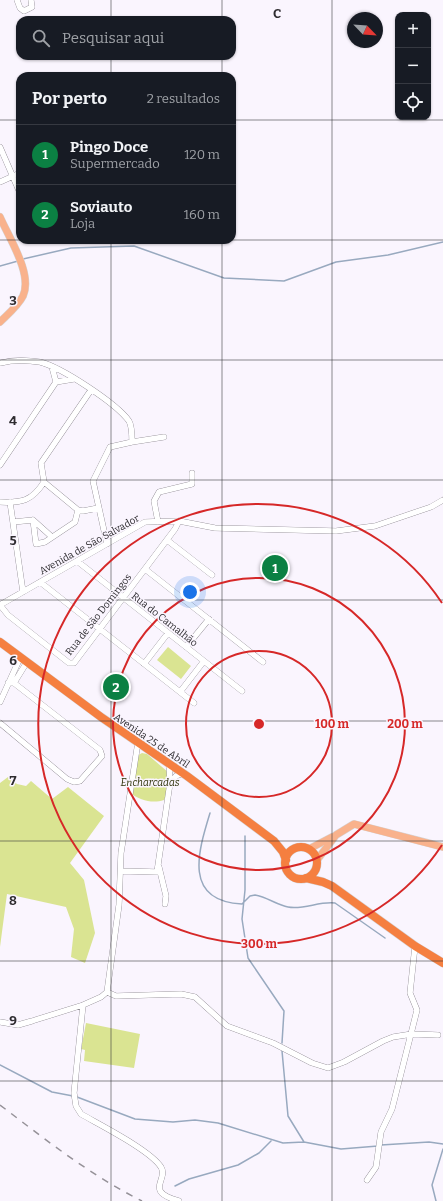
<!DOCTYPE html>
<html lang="pt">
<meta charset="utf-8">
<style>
body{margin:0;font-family:Bitter,serif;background:#20242c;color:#f1f3f6}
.controls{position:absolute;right:12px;top:12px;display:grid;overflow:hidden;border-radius:8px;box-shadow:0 1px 3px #0004}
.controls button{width:36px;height:36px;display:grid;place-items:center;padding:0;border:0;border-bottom:1px solid #363941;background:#171b24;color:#f1f3f6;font:20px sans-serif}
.compass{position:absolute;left:347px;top:12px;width:36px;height:36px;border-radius:50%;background:#171b24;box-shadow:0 1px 3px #0004;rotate:115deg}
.you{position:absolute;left:190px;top:592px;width:14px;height:14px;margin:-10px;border:3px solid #fff;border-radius:50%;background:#1a73e8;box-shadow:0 0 0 6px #1a73e833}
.badge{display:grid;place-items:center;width:26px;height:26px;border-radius:50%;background:#0b8043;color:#fff;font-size:13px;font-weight:700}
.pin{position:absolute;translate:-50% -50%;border:2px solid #fff;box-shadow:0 1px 4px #0006}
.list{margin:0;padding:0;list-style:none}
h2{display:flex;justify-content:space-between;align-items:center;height:52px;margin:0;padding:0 16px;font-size:17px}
h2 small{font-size:13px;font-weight:400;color:#9ea1a6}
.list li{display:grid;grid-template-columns:26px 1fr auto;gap:12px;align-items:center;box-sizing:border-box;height:60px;padding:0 16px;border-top:1px solid #363941}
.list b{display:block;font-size:15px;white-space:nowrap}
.list p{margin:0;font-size:13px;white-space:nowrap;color:#9ea1a6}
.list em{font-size:13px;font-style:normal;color:#9ea1a6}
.icon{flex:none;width:22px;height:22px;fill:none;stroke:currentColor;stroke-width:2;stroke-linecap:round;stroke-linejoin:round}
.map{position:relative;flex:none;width:443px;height:1201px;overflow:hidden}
.search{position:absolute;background:#171b24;box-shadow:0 1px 3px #0004;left:16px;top:16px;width:220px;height:44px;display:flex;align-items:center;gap:10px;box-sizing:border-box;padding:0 14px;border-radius:12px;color:#9ea1a6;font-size:15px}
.panel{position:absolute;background:#171b24;box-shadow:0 1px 3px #0004;left:16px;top:72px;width:220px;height:172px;border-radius:12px}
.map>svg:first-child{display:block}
.green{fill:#dae492}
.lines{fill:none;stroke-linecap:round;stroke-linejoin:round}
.stream{stroke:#98a9bf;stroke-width:1.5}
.minor-casing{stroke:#76707a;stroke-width:6}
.major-casing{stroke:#d5d5d6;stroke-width:8}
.highway-casing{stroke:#d5d5d6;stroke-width:9}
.minor{stroke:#fff;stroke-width:5.5}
.major{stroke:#f9b28c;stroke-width:7}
.highway{stroke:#f57f40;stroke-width:8}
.rail{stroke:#959198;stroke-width:1.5;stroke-dasharray:7 7;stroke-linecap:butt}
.grid{fill:none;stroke:#2e2c30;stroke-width:1;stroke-opacity:0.55}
.ring{fill:none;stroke:#d62828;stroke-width:2}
.labels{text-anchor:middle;stroke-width:3;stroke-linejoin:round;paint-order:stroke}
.street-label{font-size:10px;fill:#2e2c30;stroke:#faf5fe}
.park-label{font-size:10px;font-style:italic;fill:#2c3006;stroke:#faf5fe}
.grid-label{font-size:13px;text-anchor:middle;font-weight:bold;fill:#2e2c30;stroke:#faf5fe;stroke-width:3;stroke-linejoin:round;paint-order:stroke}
.centre{fill:#d62828;stroke:#faf5fe;stroke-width:2}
.ring-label{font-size:12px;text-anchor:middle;font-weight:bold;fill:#d62828;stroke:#faf5fe;stroke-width:3;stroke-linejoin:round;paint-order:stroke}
</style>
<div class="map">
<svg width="443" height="1201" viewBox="0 0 443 1201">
<rect width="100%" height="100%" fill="#faf5fe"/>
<path class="green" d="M168,647L191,666L181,679L157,660Z
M142,753L147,754L169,773V788L164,800C152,804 140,800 130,793L135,757Z
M8,777L17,784L26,786L31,781L52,799L68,787L104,816L70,863L84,880L95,933L85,963L71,957L74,929L66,907L7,894L0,947V783Z
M86,1023L140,1034L134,1068L84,1061L85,1050L81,1049Z"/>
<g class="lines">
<path class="stream" d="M23,259L71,248L134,246L224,278L284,281L336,262L388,255L443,242
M0,266L18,261
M210,813C198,852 183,901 242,904L250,896L255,895C267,897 277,905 288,907C304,910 319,901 335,903L385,938
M245,836V890L242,919L248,958L284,1011L282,1043
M282,1051L288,1116L304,1142L341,1149L378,1146
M0,1065L52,1092L73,1096
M77,1097L135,1119L173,1122L195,1120L218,1123L283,1143L304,1142
M381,1145L429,1142L443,1144
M175,1186L189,1179L238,1165L259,1153L271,1141
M436,1201L432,1185L443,1149"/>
<defs>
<path id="minor" d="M17,0L20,8L24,11L32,7L31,0
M0,147L20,193
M0,182L20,173
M0,363C12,360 28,360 40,362C61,367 116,403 129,421C132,426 132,436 132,442L110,447L93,481L107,544
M52,367L56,382
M56,382L74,379
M91,390L41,463L44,482L78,510L83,511L98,508
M132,442L164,437
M0,465L56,382
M0,502C22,503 32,501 44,482
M10,502L23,592
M33,520L52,537
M13,522L33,520L36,544L45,542L75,522L78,510
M158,522L154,501L159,492L192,484V473
M167,540L212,575
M77,561L242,691
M145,569L263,662
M40,582L194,703
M0,605L145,522L179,521L215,528L336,531L375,526L431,507L443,500
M0,605L8,615L69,663H74L175,529L179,521
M186,647L209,619
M144,664L168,633
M14,683L27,662
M180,692L204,661
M0,702L20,658
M0,723L67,779L74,782L80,781L102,756L100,750L14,683H8
M170,783L176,776L184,773
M159,867L166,896L165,904
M122,871L157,872L170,783L169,763
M107,992L116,996L181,994L195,997L227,1026L273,1043L312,1063L328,1068L344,1062L383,1041L393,1037L412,1034L438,1035
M107,992L119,905L121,853L138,742
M83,1005L74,1093L76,1106L81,1114C100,1125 150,1150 161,1167C169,1180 143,1191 179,1201
M0,1022L18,1025L32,1021L83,1005L101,997L107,992
M367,1180L376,1167L381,1132L392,1109L417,1010L410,993L415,946"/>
<path id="major" d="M0,217C9,238 33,274 23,296C18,306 7,315 0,322
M309,849L332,837
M317,860L336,835L354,824L443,847"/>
<path id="highway" d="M0,642L101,717L187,776L274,841L283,852L286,860
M285 863a16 16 0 1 1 32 0a16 16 0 1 1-32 0Z
M306,878L323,882L332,886L415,946L443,963"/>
</defs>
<use href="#minor" class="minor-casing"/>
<use href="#major" class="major-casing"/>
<use href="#highway" class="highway-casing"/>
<use href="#minor" class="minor"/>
<use href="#major" class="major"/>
<use href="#highway" class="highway"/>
<path class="rail" d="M0,1105C46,1140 90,1175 142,1201"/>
</g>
<path class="grid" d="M111,0V20M222,0V20M332,0V1201M111,56V76M222,56V76M0,120H20M232,120H443M0,240H443M111,240V1201M222,240V1201M0,360H443M0,480H443M0,600H443M0,721H443M0,841H443M0,961H443M0,1081H443"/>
<g class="ring">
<circle cx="259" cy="724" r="73"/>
<circle cx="259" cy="724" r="146"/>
<path d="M442 845A220 220 0 1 1 442 603"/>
</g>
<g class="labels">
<g class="street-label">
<text transform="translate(89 544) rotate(-29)" y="4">Avenida de São Salvador</text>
<text transform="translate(98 614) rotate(-52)" y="4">Rua de São Domingos</text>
<text transform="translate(165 619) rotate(38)" y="4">Rua do Camalhão</text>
<text transform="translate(152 740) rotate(34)" y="4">Avenida 25 de Abril</text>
</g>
<g class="park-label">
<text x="150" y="786">Encharcadas</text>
</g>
</g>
<g class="grid-label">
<text x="277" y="18">C</text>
<text x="13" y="305">3</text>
<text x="13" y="425">4</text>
<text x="13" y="545">5</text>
<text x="13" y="665">6</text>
<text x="13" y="785">7</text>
<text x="13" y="905">8</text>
<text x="13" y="1025">9</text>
</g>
<circle cx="259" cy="724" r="6" class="centre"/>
<g class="ring-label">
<text x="332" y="728">100 m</text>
<text x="405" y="728">200 m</text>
<text x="259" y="948">300 m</text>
</g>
</svg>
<div class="controls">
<button>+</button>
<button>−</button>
<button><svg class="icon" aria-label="locate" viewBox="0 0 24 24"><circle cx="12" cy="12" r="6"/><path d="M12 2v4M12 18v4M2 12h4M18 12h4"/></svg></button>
</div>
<svg class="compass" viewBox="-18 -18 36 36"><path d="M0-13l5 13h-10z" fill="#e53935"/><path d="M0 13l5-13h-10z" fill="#9ea1a6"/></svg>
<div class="you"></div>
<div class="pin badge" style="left:275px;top:568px">1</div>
<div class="pin badge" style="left:116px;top:687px">2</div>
<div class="search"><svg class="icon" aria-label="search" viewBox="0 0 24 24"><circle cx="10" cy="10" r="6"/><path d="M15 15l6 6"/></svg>Pesquisar aqui</div>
<section class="panel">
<h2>Por perto<small>2 resultados</small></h2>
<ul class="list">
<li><span class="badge">1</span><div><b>Pingo Doce</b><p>Supermercado</p></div><em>120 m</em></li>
<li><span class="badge">2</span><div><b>Soviauto</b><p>Loja</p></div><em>160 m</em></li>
</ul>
</section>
</div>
